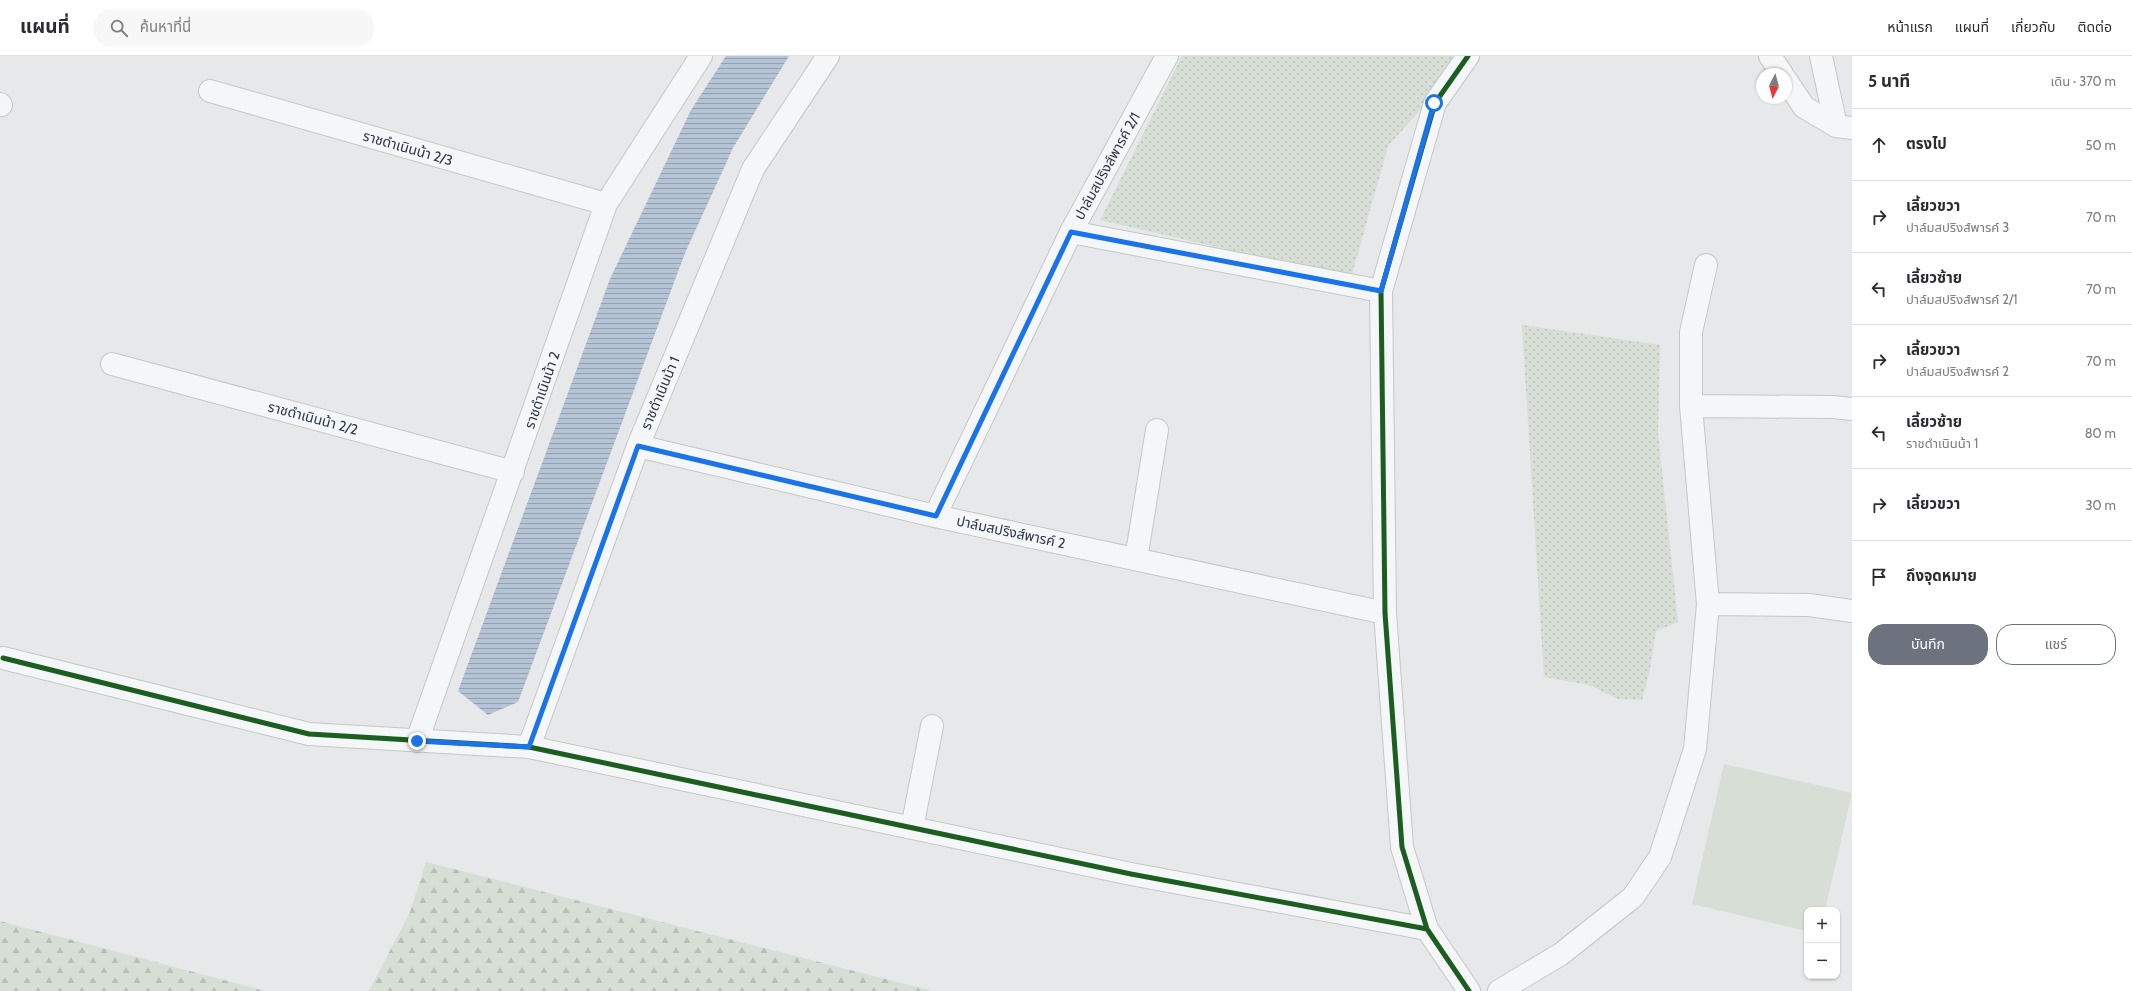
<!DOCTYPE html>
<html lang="th">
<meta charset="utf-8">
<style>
body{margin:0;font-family:Cabin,"Noto Sans Thai",sans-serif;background:#f7f7f7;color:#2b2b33}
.controls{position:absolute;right:12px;bottom:12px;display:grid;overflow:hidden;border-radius:8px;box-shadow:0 1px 3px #0004}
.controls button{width:36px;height:36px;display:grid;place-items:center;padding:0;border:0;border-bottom:1px solid #e1e1e2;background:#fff;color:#2b2b33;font:20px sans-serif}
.compass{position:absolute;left:1756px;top:12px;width:36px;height:36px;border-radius:50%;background:#fff;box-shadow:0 1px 3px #0004;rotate:186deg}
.stop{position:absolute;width:12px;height:12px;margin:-9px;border:3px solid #1a73e8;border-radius:50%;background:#fff}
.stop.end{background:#1a73e8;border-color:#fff;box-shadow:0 1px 4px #0008}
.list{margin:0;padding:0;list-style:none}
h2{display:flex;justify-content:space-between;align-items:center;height:52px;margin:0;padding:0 16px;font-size:17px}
h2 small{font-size:13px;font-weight:400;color:#7c7c81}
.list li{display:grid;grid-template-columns:26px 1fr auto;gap:12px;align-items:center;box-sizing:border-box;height:72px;padding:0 16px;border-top:1px solid #e1e1e2}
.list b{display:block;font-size:15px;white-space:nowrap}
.list p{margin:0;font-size:13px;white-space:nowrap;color:#7c7c81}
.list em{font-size:13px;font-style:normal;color:#7c7c81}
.actions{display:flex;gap:8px;padding:12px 16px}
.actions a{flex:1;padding:9px 0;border:1px solid #6c737f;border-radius:16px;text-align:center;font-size:14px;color:#6c737f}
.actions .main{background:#6c737f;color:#fff}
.icon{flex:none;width:22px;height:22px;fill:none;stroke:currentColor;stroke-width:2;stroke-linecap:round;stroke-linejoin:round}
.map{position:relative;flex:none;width:1852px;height:935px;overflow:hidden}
header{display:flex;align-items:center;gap:24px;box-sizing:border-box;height:56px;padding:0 20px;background:#fff;border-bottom:1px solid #e1e1e2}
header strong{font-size:19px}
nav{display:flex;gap:22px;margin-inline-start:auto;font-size:14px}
.search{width:280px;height:36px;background:#f7f7f7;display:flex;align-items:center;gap:10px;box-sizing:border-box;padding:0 14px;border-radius:16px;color:#7c7c81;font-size:15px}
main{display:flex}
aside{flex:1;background:#fff}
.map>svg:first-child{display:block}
.grass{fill:url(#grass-dots)}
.forest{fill:url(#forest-firs)}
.pitch{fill:#d6ded6}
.water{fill:url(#water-rules)}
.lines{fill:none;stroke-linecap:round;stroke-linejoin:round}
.minor-casing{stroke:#c4c6c8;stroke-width:24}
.minor{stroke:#f5f6f7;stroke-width:22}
.cycleway-casing{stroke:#f4f6f9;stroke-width:8}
.cycleway{stroke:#1b5e20;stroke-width:5}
.route{stroke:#1a73e8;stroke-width:5}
.labels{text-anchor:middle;stroke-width:3;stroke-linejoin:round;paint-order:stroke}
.street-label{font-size:14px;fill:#2b3445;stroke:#f4f6f9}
</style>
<header>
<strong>แผนที่</strong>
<div class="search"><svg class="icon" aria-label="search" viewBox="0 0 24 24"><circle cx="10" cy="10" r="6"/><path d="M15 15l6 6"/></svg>ค้นหาที่นี่</div>
<nav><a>หน้าแรก</a><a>แผนที่</a><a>เกี่ยวกับ</a><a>ติดต่อ</a></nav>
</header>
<main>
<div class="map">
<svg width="1852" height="935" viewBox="0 0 1852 935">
<defs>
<pattern id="grass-dots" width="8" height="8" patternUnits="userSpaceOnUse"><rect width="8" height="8" fill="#d6ded6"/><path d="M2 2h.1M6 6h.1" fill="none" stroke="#b8bfb9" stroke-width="1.8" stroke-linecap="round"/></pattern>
<pattern id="forest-firs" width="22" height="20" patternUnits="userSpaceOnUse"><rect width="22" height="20" fill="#d6ded6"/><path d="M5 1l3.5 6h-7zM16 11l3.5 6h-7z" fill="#b8bfb9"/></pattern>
<pattern id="water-rules" width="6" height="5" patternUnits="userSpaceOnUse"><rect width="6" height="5" fill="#b4c4d5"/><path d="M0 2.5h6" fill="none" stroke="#93a0af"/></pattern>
</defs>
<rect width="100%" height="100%" fill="#e6e8ea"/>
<path class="grass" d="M1182,0H1461L1445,26L1388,90L1351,222L1100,164Z
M1522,269L1660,289L1658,377L1678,566L1656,575L1650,613L1642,644L1618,643L1589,629L1544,621Z"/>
<path class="forest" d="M426,806L933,935H369L410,856Z
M0,865L265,935H0Z"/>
<path class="pitch" d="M1724,708L1852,737L1825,854H1807V875L1692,848Z"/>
<path class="water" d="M726,0H789L733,92L685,197L518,646L488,659L458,635L610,223L691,54Z"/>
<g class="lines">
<defs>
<path id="minor" d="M1468,0L1435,47L1381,235L1385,557L1402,791L1427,873L1469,935
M1770,0L1782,18
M1821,0L1836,70
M1786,24L1804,51L1836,70L1852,72
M210,35L606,148
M0,48L1,49
M1071,176L1381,235
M112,308L513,416
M1691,350L1833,351L1852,353
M638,390L935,460L1385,557
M935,460L1071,176L1167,0
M1136,503L1157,374
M1708,548L1809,549L1852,555
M3,602L309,678L529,691L1131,818L1427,873
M417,685L606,148L701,0
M529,691L638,390L753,113L828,0
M912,772L932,670
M1499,935L1561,898L1633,841L1660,801L1695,693L1708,548L1691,350V276L1706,209"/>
</defs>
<use href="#minor" class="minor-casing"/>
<use href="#minor" class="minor"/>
<defs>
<path id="cycleway" d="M1468,0L1435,47L1381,235L1385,557L1402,791L1427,873L1469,935
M3,602L309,678L529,691L1131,818L1427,873"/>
</defs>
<use href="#cycleway" class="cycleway-casing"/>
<use href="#cycleway" class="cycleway"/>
</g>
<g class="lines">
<path class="route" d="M417,685L529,691L638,390L936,460L1071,176L1381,235L1434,47"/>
</g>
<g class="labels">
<g class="street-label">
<text transform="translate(408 92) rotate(16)" y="5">ราชดำเนินน้า 2/3</text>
<text transform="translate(1107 110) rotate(-61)" y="5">ปาล์มสปริงส์พารค์ 2/1</text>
<text transform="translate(542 334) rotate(-71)" y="5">ราชดำเนินน้า 2</text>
<text transform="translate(660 337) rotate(-67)" y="5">ราชดำเนินน้า 1</text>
<text transform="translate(313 362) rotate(15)" y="5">ราชดำเนินน้า 2/2</text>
<text transform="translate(1011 476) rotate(12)" y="5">ปาล์มสปริงส์พารค์ 2</text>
</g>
</g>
</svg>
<div class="controls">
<button>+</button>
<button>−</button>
</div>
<svg class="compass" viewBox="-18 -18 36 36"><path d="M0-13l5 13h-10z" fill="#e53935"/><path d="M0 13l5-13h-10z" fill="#7c7c81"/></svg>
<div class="stop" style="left:1434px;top:47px"></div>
<div class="stop end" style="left:417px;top:685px"></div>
</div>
<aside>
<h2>5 นาที<small>เดิน · 370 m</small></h2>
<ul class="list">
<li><svg class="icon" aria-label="ahead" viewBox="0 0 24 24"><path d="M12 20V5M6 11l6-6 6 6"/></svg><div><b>ตรงไป</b></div><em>50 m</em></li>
<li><svg class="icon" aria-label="right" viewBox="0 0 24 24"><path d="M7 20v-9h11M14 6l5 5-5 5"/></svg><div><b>เลี้ยวขวา</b><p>ปาล์มสปริงส์พารค์ 3</p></div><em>70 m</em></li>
<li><svg class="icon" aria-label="left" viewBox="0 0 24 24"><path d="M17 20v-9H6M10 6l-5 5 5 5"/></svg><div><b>เลี้ยวซ้าย</b><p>ปาล์มสปริงส์พารค์ 2/1</p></div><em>70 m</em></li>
<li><svg class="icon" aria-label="right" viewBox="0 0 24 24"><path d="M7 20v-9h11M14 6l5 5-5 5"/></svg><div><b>เลี้ยวขวา</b><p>ปาล์มสปริงส์พารค์ 2</p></div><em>70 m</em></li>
<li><svg class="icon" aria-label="left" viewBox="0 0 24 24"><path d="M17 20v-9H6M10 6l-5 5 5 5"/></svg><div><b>เลี้ยวซ้าย</b><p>ราชดำเนินน้า 1</p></div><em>80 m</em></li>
<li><svg class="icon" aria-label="right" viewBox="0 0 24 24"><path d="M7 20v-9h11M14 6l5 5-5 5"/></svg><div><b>เลี้ยวขวา</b></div><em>30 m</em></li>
<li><svg class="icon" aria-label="arrive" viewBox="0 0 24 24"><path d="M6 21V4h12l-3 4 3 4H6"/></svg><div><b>ถึงจุดหมาย</b></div></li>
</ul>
<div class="actions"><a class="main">บันทึก</a><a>แชร์</a></div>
</aside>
</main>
